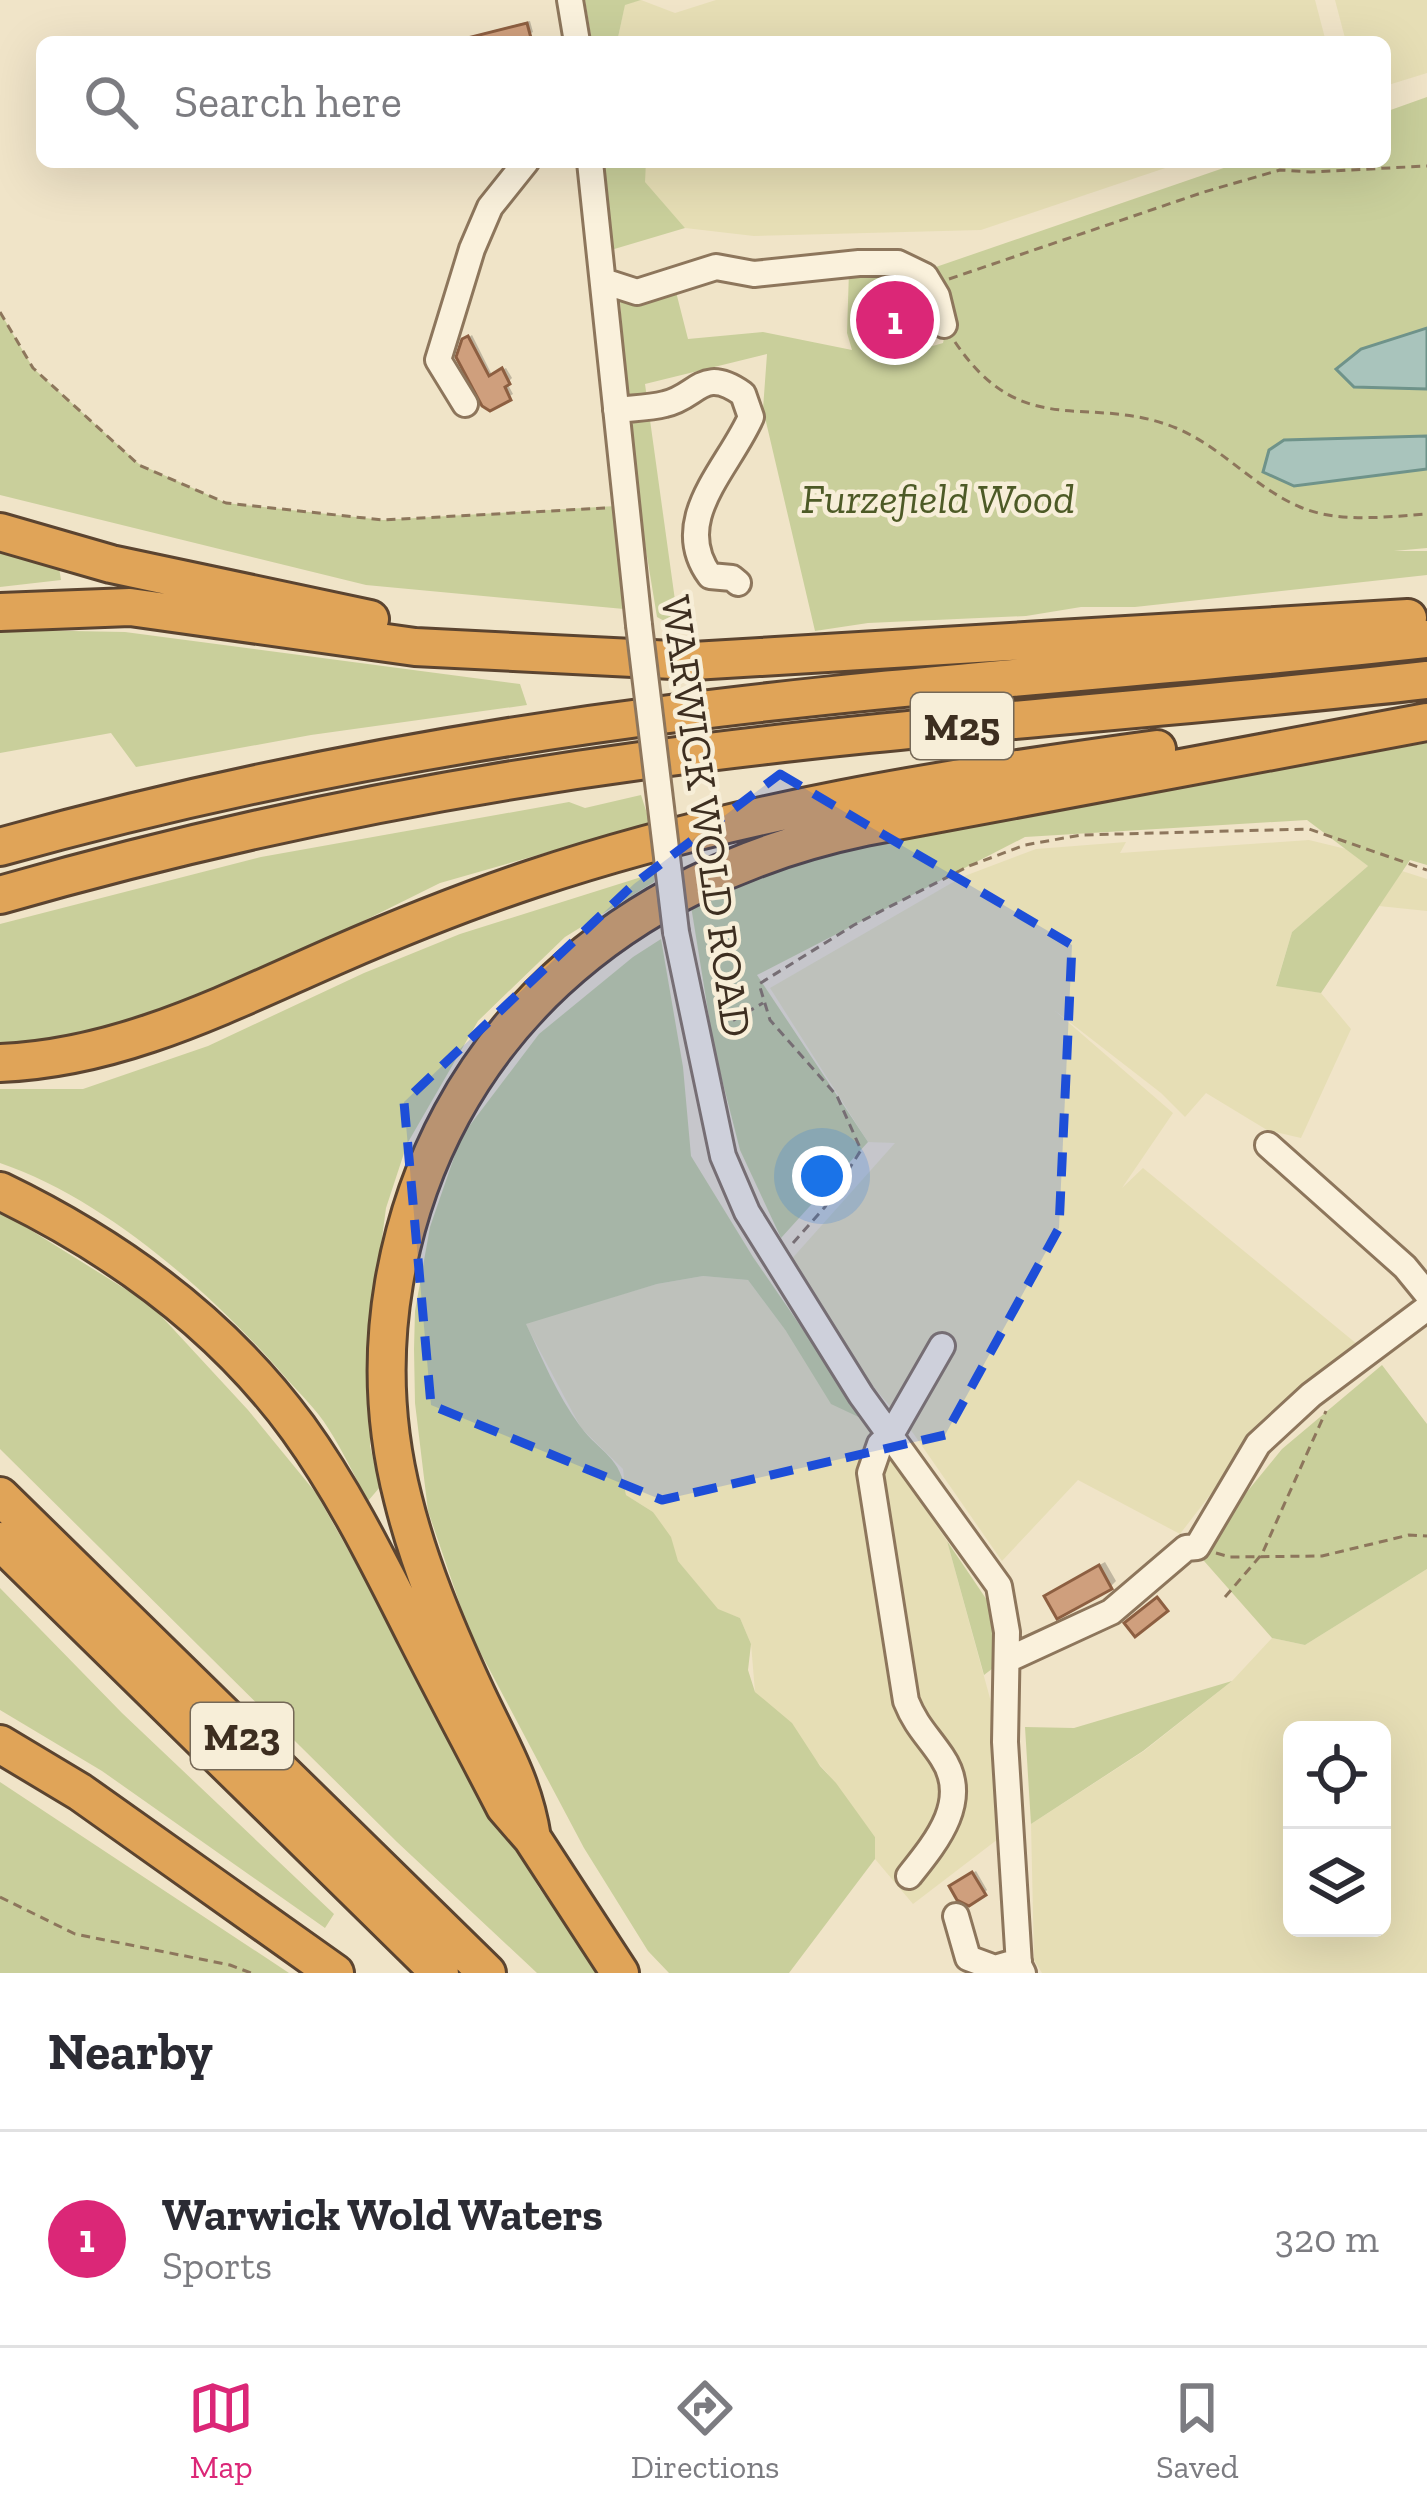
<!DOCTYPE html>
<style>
body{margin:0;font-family:"Zilla Slab",serif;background:#f7f7f7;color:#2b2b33}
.controls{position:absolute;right:36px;bottom:36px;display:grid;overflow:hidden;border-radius:18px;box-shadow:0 12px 48px #0002}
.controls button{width:108px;height:108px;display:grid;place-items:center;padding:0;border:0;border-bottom:3px solid #e1e1e2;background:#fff;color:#2b2b33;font:60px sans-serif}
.you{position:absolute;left:822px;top:1176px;width:42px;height:42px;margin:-30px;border:9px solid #fff;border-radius:50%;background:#1a73e8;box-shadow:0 0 0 18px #1a73e833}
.badge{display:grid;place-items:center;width:78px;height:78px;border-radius:50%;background:#db2777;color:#fff;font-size:39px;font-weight:700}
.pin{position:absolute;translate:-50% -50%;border:6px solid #fff;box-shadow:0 3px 12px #0006}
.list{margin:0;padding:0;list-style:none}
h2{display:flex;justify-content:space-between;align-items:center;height:156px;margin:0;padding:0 48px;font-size:51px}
h2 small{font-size:39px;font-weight:400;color:#7c7c81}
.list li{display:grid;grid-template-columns:78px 1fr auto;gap:36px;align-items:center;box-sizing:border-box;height:216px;padding:0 48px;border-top:3px solid #e1e1e2}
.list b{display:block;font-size:45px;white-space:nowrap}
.list p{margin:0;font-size:39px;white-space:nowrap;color:#7c7c81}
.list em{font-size:39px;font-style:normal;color:#7c7c81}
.icon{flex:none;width:66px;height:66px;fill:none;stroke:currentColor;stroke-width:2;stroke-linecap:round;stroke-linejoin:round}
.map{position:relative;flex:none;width:1427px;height:1973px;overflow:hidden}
.search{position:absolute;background:#fff;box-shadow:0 12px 48px #0002;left:36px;right:36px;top:36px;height:132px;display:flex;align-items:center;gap:30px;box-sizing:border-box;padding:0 42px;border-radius:18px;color:#7c7c81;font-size:45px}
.sheet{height:372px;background:#fff}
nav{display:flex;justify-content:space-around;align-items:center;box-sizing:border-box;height:168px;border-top:3px solid #e1e1e2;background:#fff;font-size:33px;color:#7c7c81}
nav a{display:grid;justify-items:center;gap:6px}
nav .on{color:#db2777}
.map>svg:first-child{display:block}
.farmland{fill:#e6deb5;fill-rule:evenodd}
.green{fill:#c9cf9b}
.water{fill:#a9c4bc;stroke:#6f938a;stroke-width:3}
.shadow{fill:#0003}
.building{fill:#cf9f7d;stroke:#8d5f41;stroke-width:3}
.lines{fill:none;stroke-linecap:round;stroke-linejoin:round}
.minor-casing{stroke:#8d765c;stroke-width:30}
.highway-casing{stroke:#5b4430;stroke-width:42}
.path{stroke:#8d765c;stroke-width:3;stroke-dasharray:9 6;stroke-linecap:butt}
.minor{stroke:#faf1dc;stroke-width:24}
.highway{stroke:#e0a458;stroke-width:36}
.minor-bridge-casing{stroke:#8d765c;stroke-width:30;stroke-linecap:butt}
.minor-bridge{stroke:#faf1dc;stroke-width:24}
.marked{fill:#1d4ed8;fill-opacity:0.2;stroke:#1d4ed8;stroke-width:9;stroke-dasharray:24 15;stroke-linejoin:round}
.labels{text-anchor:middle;stroke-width:9;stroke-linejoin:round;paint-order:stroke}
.shield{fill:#f7eed8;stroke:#756857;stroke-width:3}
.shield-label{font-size:39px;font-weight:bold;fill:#3d2e20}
.park-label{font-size:42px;font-style:italic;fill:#4d5a26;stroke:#f7eed8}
.street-label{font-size:42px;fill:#3d2e20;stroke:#f7eed8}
</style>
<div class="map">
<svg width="1427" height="1973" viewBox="0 0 1427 1973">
<rect width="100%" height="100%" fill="#f0e4c8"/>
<path class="farmland" d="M641,0L675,13L716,0H1315L1326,42H617L625,4Z
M1335,0H1427V73L1385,86V42H1346Z
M646,162H1183L981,230L754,236L685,228L644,182Z
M1309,840L1346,849L1368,866L1292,932L1276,985L1321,993L1351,1029L1301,1138L1267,1130L1206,1093L1185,1117L1161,1093L1054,1010L1173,1113L1122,1188L1143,1168L1363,1349L1253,1439L1180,1534L1078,1480L1002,1561L913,1433L847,1356L789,1262L895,1143L868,1142L770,988L962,877L1036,849L1126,842L1120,853Z
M1402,871L1427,879V911L1379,906Z
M703,1276L748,1280L786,1331L865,1420L947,1541L997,1724L998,1839L913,1904L875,1859V1837L827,1773L755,1692L751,1644L740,1618L718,1610L678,1561L653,1512L626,1495L623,1469L581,1428L525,1323L657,1284Z
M1427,1569V1973H1042L1034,1960L1031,1824L1144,1751L1232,1681L1272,1638L1305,1645ZM1292,1730H1382V1928H1292Z"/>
<path class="green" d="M585,0H641L625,5L617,42H592Z
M1427,97V548L1394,551H1427V575L1135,607H1081L1026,616L868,623L815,631L763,409L767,354L645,384L679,629L657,617L630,453L620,299L649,302L674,284L688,339L763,332L852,350L847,333L849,271L884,270L921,284L880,287L874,332C892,352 918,351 943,343L950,312L933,268L1241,162H1385V112Z
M604,162H646L645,182L685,228L611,250Z
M0,312L33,368L139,464L226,503L383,520L616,506L624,609L366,585L0,495Z
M0,551L59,567L61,580L0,587Z
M20,630L125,632L520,684L527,705L311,735L136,767L111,733L0,753V633Z
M1427,743V865L1410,860L1321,993L1276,986L1292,932L1368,866L1307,820L1025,837L757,975L868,1142L781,1238L740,1150L714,1048L691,906L786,866L894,838Z
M641,795L650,823L440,883L301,952L151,1018L96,1035L0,1052V924L261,857L569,802L585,808Z
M654,873V882L565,937L478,1021L407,1144L386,1208L372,1313L370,1446L380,1487L368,1501C355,1477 343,1451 328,1428C317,1410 300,1394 286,1378C214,1295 106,1199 0,1163V1089H83L208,1046L364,973L460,934Z
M661,939L683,1067L691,1156L753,1257L865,1420L831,1404L786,1331L748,1280L703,1276L657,1284L526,1324C542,1358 557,1395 580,1426C601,1454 621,1456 626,1495L653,1512L671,1537L678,1561L718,1609L740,1618L751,1644L748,1670L755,1692L792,1723L820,1766L836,1783L875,1837V1859L789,1973H669L648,1951L584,1848L469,1631L428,1511L415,1403L414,1349L415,1311L430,1227L461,1137L539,1034L633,957Z
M0,1211L151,1305L248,1410L316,1493L539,1888L601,1973H537L397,1842L0,1449Z
M1382,1365L1427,1424V1569L1305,1645L1272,1638L1197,1553L1282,1449Z
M947,1541L991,1606L1001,1662L984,1675Z
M0,1588L122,1713L334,1914L325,1928L102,1771L0,1710Z
M1232,1681L1143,1751L1031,1824L1025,1727L1074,1728Z
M0,1782L289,1973H0Z"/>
<path class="water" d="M1427,328V389L1354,387L1336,369L1361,349Z
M1427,436V469L1294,486L1263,472L1269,450L1284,440Z"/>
<path class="shadow" d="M530,21L533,32L526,36L527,42H469L472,36Z
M890,297L906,299L900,331L886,300Z
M472,335L492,375L506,368L512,378L507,383L513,394L490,408L464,341Z
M1105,1562L1116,1581L1110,1587L1053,1591Z
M976,1871L987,1890L984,1893L956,1884Z"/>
<path class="building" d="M527,23L531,38L472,42L471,37Z
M884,299L905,302L901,334L880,331Z
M468,336L489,376L502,368L510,384L505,387L511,400L490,411L482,406L456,357L462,339Z
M1099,1565L1112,1589L1057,1619L1044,1596Z
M1157,1597L1168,1611L1135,1637L1124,1623Z
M972,1872L986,1895L969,1906L957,1900L949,1886Z"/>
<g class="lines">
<defs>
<path id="minor" d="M570,0L577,42
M590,162L639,625
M603,281L637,292L716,267L754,274L859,263H898L925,276L937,296L944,325
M465,404L438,360L472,249L490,207L526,162
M616,410C632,408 649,408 665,404C698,397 702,365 743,394L751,417C728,469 669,520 710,576L732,578L738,583
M676,932L723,1156L747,1212L861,1395L999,1586L1007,1632L1005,1742L1019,1965L1023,1973
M1268,1145L1405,1267L1427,1294
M1007,1660L1111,1612L1186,1548L1197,1547L1258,1444L1311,1395L1427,1308
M909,1876C937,1841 971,1800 942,1757C928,1736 916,1726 906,1701L870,1473L880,1444L892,1433L942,1346
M956,1916L968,1958L995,1968L1019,1961"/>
<path id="highway" d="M0,532L111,564L370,619
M0,612L130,607L415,647L693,661L1408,618
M0,847C222,785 449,742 677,713C926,681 1177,667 1427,639
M0,895C209,835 424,790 640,761C901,725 1165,710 1427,680
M0,1063C122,1058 227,1003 337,955C401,927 466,901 532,879C736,811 944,778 1157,749
M0,1191C116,1247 221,1323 298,1428C345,1493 380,1565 416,1636C445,1693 475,1749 505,1807L532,1838L620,1973
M0,1496L487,1973
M0,1541L440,1973
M0,1744L80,1792L335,1973
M532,1838C523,1779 497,1740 473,1687C445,1626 419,1564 403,1499C385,1429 382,1354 394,1283C437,1034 625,877 865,827L1427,722"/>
</defs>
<use href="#minor" class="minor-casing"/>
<use href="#highway" class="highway-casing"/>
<path class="path" d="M949,279L1204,192L1280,170L1311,172L1427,166
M0,312L33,368L139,465L226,503L383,520L605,508
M955,342C1024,444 1088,392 1176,428C1222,447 1255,488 1300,507C1337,523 1387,517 1427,514
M720,1028L763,1003
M793,1243L825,1207L861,1150L837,1096L770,1020L759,984L854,925L969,866L1025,845L1081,835L1309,829L1427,870
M1216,1553L1230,1557L1322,1556L1409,1535L1427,1536
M1225,1597L1262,1554L1326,1411
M0,1897L75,1934L230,1965L251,1973"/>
<use href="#minor" class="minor"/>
<use href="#highway" class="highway"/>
<defs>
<path id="minor-bridge" d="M639,625L676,932"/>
</defs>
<use href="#minor-bridge" class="minor-bridge-casing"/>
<use href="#minor-bridge" class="minor-bridge"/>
</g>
<path class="marked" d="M780,774L1072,945L1059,1228L945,1435L662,1500L431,1405L404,1102L634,884Z"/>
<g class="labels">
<g class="shield">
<rect x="911" y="693" width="102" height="66" rx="9"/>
<rect x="191" y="1703" width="102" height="66" rx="9"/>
</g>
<g class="shield-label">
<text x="962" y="740">M25</text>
<text x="242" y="1750">M23</text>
</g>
<g class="park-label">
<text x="938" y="513">Furzefield Wood</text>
</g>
<g class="street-label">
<text transform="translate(707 816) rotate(82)" y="15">WARWICK WOLD ROAD</text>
</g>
</g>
</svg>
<div class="controls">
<button><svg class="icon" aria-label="locate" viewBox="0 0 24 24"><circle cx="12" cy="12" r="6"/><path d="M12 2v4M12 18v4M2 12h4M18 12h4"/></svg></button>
<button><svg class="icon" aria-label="layers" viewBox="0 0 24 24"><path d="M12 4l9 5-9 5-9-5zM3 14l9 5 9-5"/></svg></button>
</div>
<div class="you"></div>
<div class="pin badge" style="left:895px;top:320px">1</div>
<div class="search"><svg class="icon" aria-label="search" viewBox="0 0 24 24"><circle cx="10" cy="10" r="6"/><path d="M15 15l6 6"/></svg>Search here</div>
</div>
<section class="sheet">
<h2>Nearby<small></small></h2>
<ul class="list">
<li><span class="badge">1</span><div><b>Warwick Wold Waters</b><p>Sports</p></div><em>320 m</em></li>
</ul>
</section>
<nav>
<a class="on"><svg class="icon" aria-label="map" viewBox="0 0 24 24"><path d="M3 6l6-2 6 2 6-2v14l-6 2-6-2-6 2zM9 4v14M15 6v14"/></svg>Map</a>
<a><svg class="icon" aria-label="directions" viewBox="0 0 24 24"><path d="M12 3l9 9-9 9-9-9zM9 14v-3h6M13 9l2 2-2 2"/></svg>Directions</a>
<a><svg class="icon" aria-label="saved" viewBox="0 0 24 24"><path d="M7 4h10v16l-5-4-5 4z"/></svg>Saved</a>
</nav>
